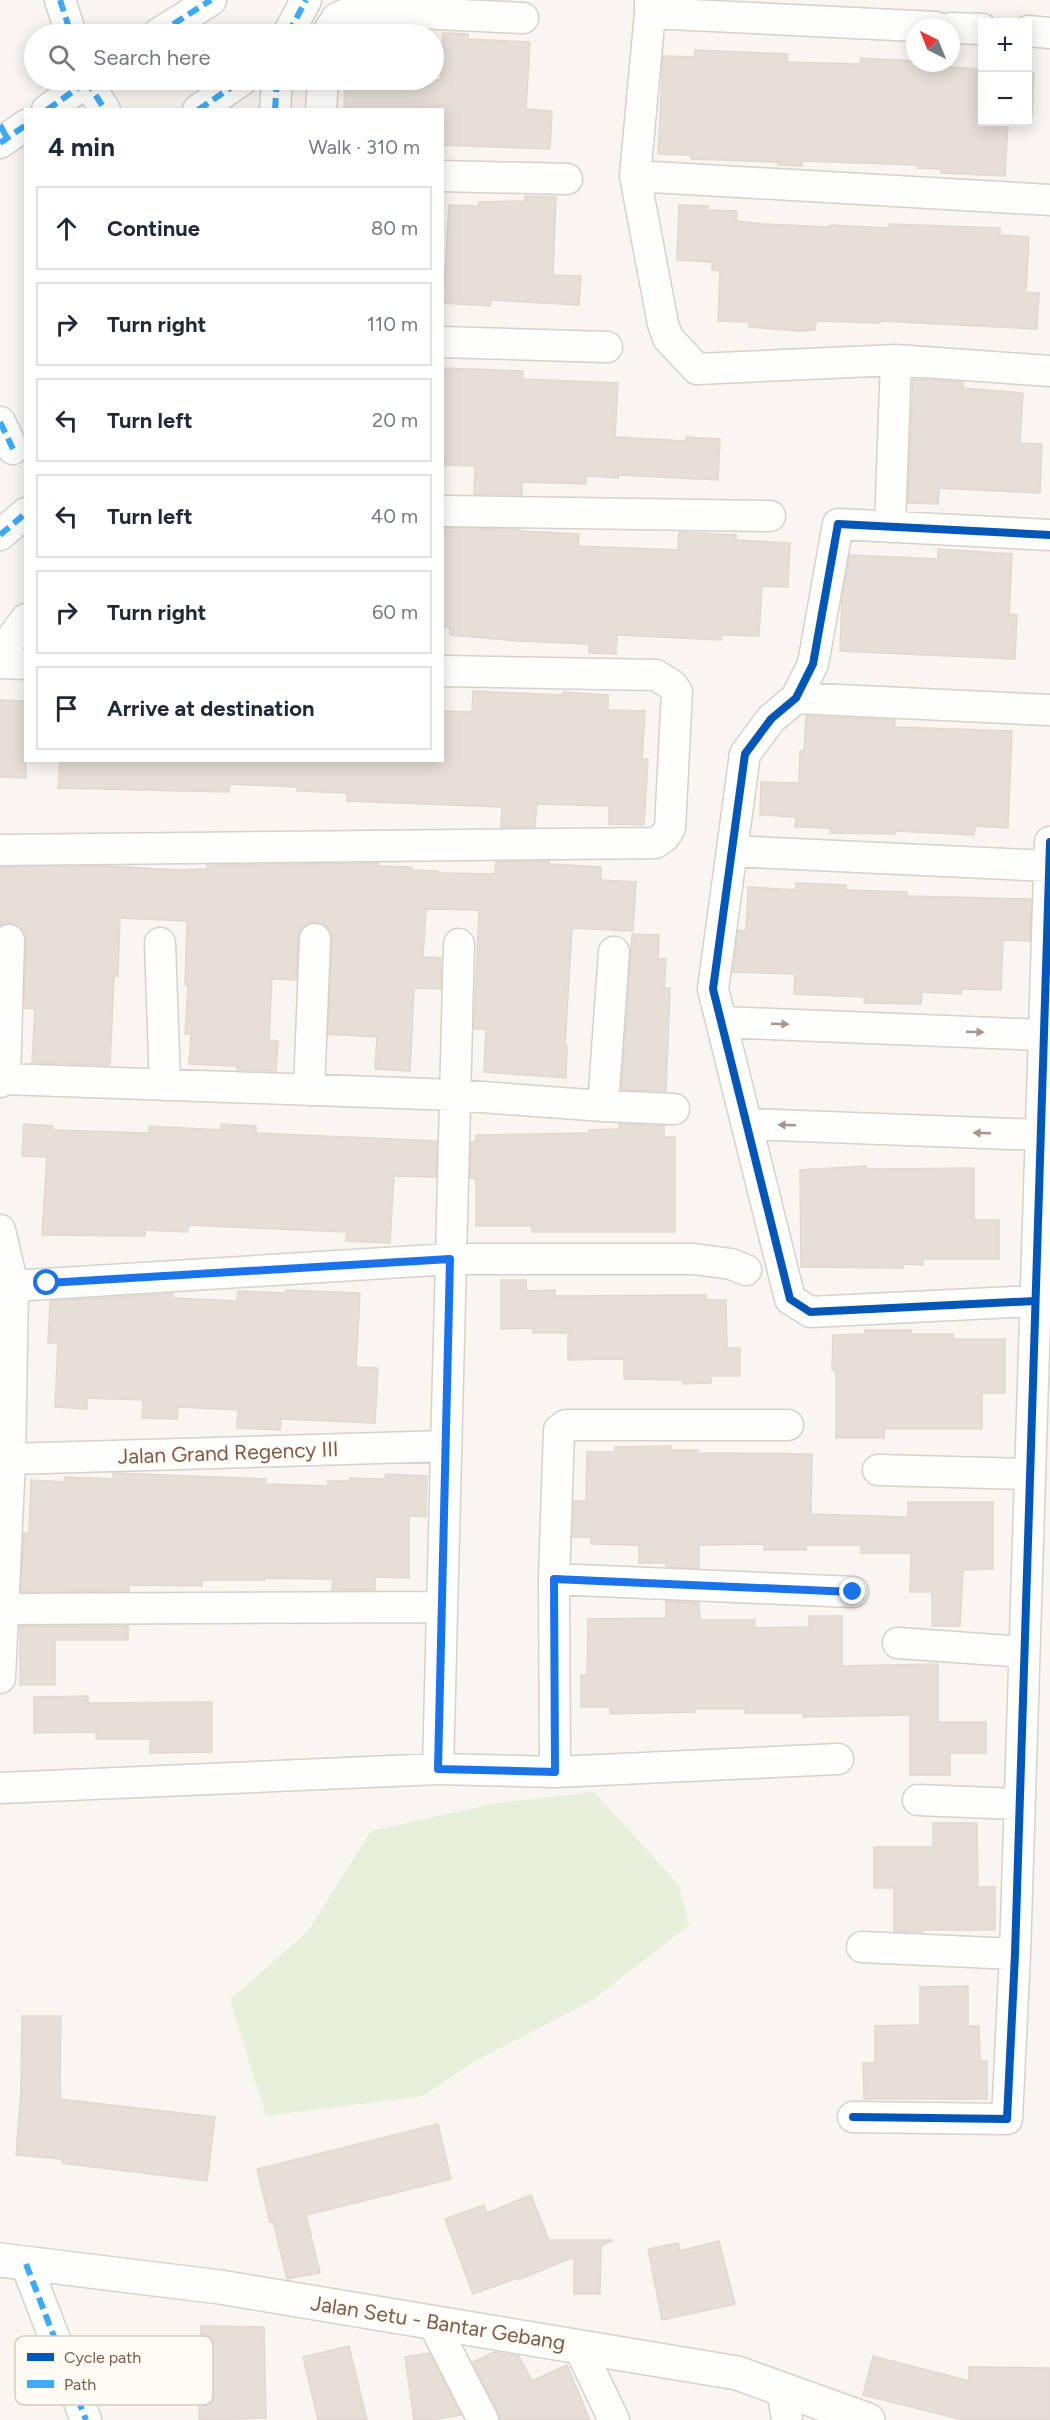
<!DOCTYPE html>
<meta charset="utf-8">
<style>
body{margin:0;font-family:Figtree,sans-serif;background:#f6f6f7;color:#1f2937}
.controls{position:absolute;right:18px;top:18px;display:grid;overflow:hidden;border-radius:0px;box-shadow:0 3px 15px #0003}
.controls button{width:54px;height:54px;display:grid;place-items:center;padding:0;border:0;border-bottom:2px solid #e0e1e3;background:#fff;color:#1f2937;font:30px sans-serif}
.compass{position:absolute;left:906px;top:18px;width:54px;height:54px;border-radius:50%;background:#fff;box-shadow:0 3px 15px #0003;rotate:317deg}
.stop{position:absolute;width:18px;height:18px;margin:-14px;border:4px solid #1a73e8;border-radius:50%;background:#fff}
.stop.end{background:#1a73e8;border-color:#fff;box-shadow:0 2px 6px #0008}
.list{margin:0;padding:0;list-style:none}
h2{display:flex;justify-content:space-between;align-items:center;height:78px;margin:0;padding:0 24px;font-size:26px}
h2 small{font-size:20px;font-weight:400;color:#747a83}
.list li{display:grid;grid-template-columns:39px 1fr auto;gap:18px;align-items:center;box-sizing:border-box;height:84px;margin:0 12px 12px;padding:0 12px;border:2px solid #e0e1e3;border-radius:0px}
.list b{display:block;font-size:22px;white-space:nowrap}
.list em{font-size:20px;font-style:normal;color:#747a83}
.icon{flex:none;width:33px;height:33px;fill:none;stroke:currentColor;stroke-width:2;stroke-linecap:round;stroke-linejoin:round}
.map{position:relative;flex:none;width:1050px;height:2420px;overflow:hidden}
.search{position:absolute;background:#fff;box-shadow:0 3px 15px #0003;left:24px;top:24px;width:420px;height:66px;display:flex;align-items:center;gap:15px;box-sizing:border-box;padding:0 21px;border-radius:33px;color:#747a83;font-size:22px}
.panel{position:absolute;background:#fff;box-shadow:0 3px 15px #0003;left:24px;top:108px;width:420px;height:654px;border-radius:0px}
.map>svg:first-child{display:block}
.green{fill:#e7f0db}
.building{fill:#e6ded7;stroke:#e2d8d2;stroke-width:1.5}
.lines{fill:none;stroke-linecap:round;stroke-linejoin:round}
.street-casing{stroke:#d7d1cb;stroke-width:33}
.secondary-casing{stroke:#d9d2cb;stroke-width:36}
.street{stroke:#fefefd;stroke-width:30}
.secondary{stroke:#fefefd;stroke-width:33}
.quiet{stroke:#3fa9f5;stroke-width:6;stroke-dasharray:12 6;stroke-linecap:butt}
.cycleway-casing{stroke:#fffaf3;stroke-width:11}
.cycleway{stroke:#0057b8;stroke-width:8}
.oneway{fill:#a8958b}
.route{stroke:#1a73e8;stroke-width:8}
.labels{text-anchor:middle;stroke-width:4.5;stroke-linejoin:round;paint-order:stroke}
.street-label{font-size:21px;fill:#7a5c4d;stroke:#fffaf3}
.key{fill:#fffaf3;stroke:#d7cbc1;stroke-width:1.5}
.key-label{font-size:16px;fill:#7a5c4d}
</style>
<div class="map">
<svg width="1050" height="2420" viewBox="0 0 1050 2420">
<rect width="100%" height="100%" fill="#f9f5f0"/>
<path class="green" d="M594,1792L679,1885L689,1925L594,1999L472,2063L423,2096L266,2116L230,2000L308,1931L371,1831L497,1803Z"/>
<path class="building" d="M443,33L468,34V39L530,42L526,109L552,111L550,149L442,145V110H344L345,80H440Z
M695,50L788,54L787,62L860,64L861,58L915,61V63H948V67L982,69V122H1008L1005,176L941,173V169L918,168V165L802,161V166L778,165V162L691,159V155L658,154L663,56L695,57Z
M1028,72L1034,73L1032,117H1028Z
M525,196L556,197L553,275L581,276L579,305L491,300L490,306L443,303L449,205L479,206V202L525,201Z
M679,205L708,206V210L737,211L736,221L763,224L830,227V225L889,228V224L1000,228V235L1029,237L1026,292L1039,293L1037,329L881,321L880,323L816,321L815,330L799,331L749,327V322L718,321L720,271L712,270V262L677,260Z
M442,368L523,371L522,379L618,383L615,437L686,441V437L720,439L718,480L618,475V478L586,476V484L522,482V495L474,494L475,466L445,465V458H442Z
M913,379L963,382V388L1023,393L1020,443L1042,444L1040,493L939,488L938,504L908,503Z
M444,528L520,529V531L579,534L578,546L678,550L679,532L736,535V540L790,543L788,587L762,586L759,636L722,635V640L617,635L616,654L589,653V644L518,641L450,635V628L442,627Z
M938,549L1012,554L1009,614L1017,615L1015,659L840,651L842,598L850,555L938,559Z
M473,691L563,695V692L608,695V710L645,711L642,759H648L644,825L609,824V806L537,804L535,827H501L502,807L347,801V793L297,791V787L230,784L229,792L58,788L60,760H442V711L472,712Z
M0,700L26,701V778L0,777Z
M806,716L895,720L894,727L1012,731L1008,828L975,826L974,835L896,831L895,834L830,833V828L795,827L796,817L760,815L761,782L799,783L800,751H804Z
M549,861V864L601,867V880L636,882L633,931L572,928L565,1046H567L566,1078L484,1072L486,1029H474L479,910L426,909L423,957L441,958V989L414,988L410,1071L375,1069L377,1037L328,1034L332,939L330,932L325,925L315,922L306,924L300,930L298,938L296,980L272,979L269,1040L278,1041L276,1071L237,1070V1066L189,1064L191,1034H185L188,985H185L187,921L120,918L118,976H114L110,1065L32,1063L35,1009L24,1008L26,940L24,931L18,925L9,923L0,925V867L107,866L179,870L207,869V865L378,863V866L412,867V870L438,871V873L495,874L496,862Z
M796,883L846,885V890L907,892V896L1031,899L1030,941L1003,940L1001,990L961,989V994L922,992L921,1004L864,1003V997L794,994L795,974L733,972L738,930L746,931L748,887L796,890Z
M632,934L659,935L658,959H666L664,988H670L666,1091L621,1090Z
M24,1124L53,1126V1130L149,1133V1126L221,1130V1124L256,1126V1133L437,1141L436,1177L394,1176L390,1243L346,1241L347,1232L188,1225V1232L145,1230V1236L42,1235L47,1157L22,1156Z
M619,1124L664,1126V1137H675V1232H532V1226H476V1179L470,1178L471,1142H476V1135L589,1133V1130L619,1129Z
M866,1166V1169L974,1168V1220H999V1259H923V1265L903,1264V1268L801,1267L800,1170Z
M501,1280H526V1291L555,1290V1296L706,1295V1300H726L727,1348H740V1376H711V1383L683,1384V1380L624,1379V1359L568,1360V1333H533V1328L501,1329Z
M286,1290L360,1293L356,1367L378,1368L375,1423L281,1419L280,1430L237,1428L238,1410L178,1407L177,1419L142,1418L143,1400L87,1398V1409L55,1407L58,1343H48L50,1301L167,1294H173V1298L237,1301L238,1291L286,1293Z
M865,1330H911V1334H953V1339H1005V1393H982V1429H884V1438H836V1370H832L833,1335L865,1334Z
M671,1446V1450H698V1453L812,1454L811,1514L908,1517V1502H993V1569L963,1570L960,1626H932V1592H910L911,1553H861V1545H806V1550H764V1544L699,1545V1568L666,1567V1563H639V1545L591,1544V1537H573L574,1501H586L587,1452H615V1447Z
M113,1473L266,1479V1484L328,1486V1481H350V1478L385,1479L386,1474L427,1476L426,1517L409,1516V1578L375,1577V1590H332L333,1579L265,1578V1580H202V1586L129,1585V1591L21,1592L24,1533H29L31,1480L64,1482L65,1477L113,1479Z
M666,1601L699,1603L700,1620H755L754,1628L809,1627V1616H842V1666L938,1664V1722H986V1753H950V1775H910V1715L803,1717V1713H745V1709H695V1712L610,1714V1707H581V1675H587L588,1619L666,1618Z
M20,1626H128V1640H55V1685H20Z
M88,1696V1703L212,1702V1752L150,1753V1739H96V1732L34,1733V1697Z
M933,1823H977L978,1887H995V1930H923V1932L894,1931V1888H874V1847H933Z
M968,1986V2026H979L980,2061H987V2099H864L863,2063H875V2026L920,2025V1987Z
M22,2016H61L60,2099L215,2117L207,2181L62,2163V2159L16,2155L21,2091Z
M438,2124L451,2179L306,2215L320,2273L287,2279L273,2221L270,2222L257,2169Z
M531,2195L549,2240H613L601,2246L600,2294H574V2257L518,2280V2278L473,2294L445,2219L484,2205L487,2213Z
M719,2241L735,2304L662,2320L648,2249L678,2243L680,2251Z
M201,2326L264,2327L266,2418L199,2420Z
M349,2346L367,2420H318L303,2357Z
M494,2352L519,2356L532,2381L567,2365L590,2420H500L498,2412L473,2362Z
M429,2353L461,2415L432,2420H414L405,2357Z
M873,2356L969,2381V2367L1050,2368V2420H963L863,2395Z"/>
<g class="lines">
<defs>
<path id="street" d="M60,0L71,34
M650,0V13L635,176L663,324L668,338L697,369L896,360L1050,371
M650,13L936,27
M951,28L982,29
M1028,31L1050,33
M158,34L211,0
M288,34L306,0
M327,34L337,18L355,10L523,18
M86,80L105,110
M47,110L89,80
M198,110L242,80
M275,110L277,80
M321,110L323,80
M0,143L26,125
M442,176L567,179
M635,176L1050,200
M442,342L607,347
M0,422L13,449
M442,511L770,516
M890,527L896,360
M0,535L26,513
M0,654L26,619
M0,663L26,664
M796,698L1050,710
M0,850L655,843L664,837L670,828L677,692L672,685L656,675L442,671
M732,851L1049,866
M160,943L165,1085
M722,1022L1044,1035
M5,1079L9,940
M0,1082L5,1079L455,1095L603,1106L674,1109
M309,1090L315,939
M603,1106L614,952
M747,1124L1041,1135
M0,1230L13,1286L10,1459L0,1678
M13,1286L450,1259H694L731,1264L746,1270
M1035,1301L810,1312L790,1299L713,989L745,754L771,719L796,698L813,664L838,524L1050,535
M10,1459L446,1446
M878,1470L1030,1474
M554,1579L853,1592
M4,1609L442,1607
M898,1643L1024,1652
M438,1769L459,944
M555,1772L838,1759
M0,1788L438,1769L555,1772L554,1579L559,1430L566,1425H788
M918,1800L1019,1804
M862,1947L1015,1954
M853,2117L1007,2119L1015,1954L1050,842
M26,2264L86,2420
M433,2323L483,2420
M579,2347L614,2420
M782,2389L787,2420"/>
<path id="secondary" d="M0,2260L220,2287L737,2373L868,2420"/>
</defs>
<use href="#street" class="street-casing"/>
<use href="#secondary" class="secondary-casing"/>
<use href="#street" class="street"/>
<use href="#secondary" class="secondary"/>
<path class="quiet" d="M60,0L71,34
M158,34L211,0
M288,34L306,0
M86,80L105,110
M47,110L89,80
M198,110L242,80
M275,110L277,80
M0,125L7,138
M0,143L26,125
M0,422L13,449
M0,535L26,513
M26,2264L86,2420"/>
<defs>
<path id="cycleway" d="M1035,1301L810,1312L790,1299L713,989L745,754L771,719L796,698L813,664L838,524L1050,535
M853,2117L1007,2119L1015,1954L1050,842"/>
</defs>
<use href="#cycleway" class="cycleway-casing"/>
<use href="#cycleway" class="cycleway"/>
</g>
<defs><path id="oneway-solid" d="M-6-.8H1V-3.2L6.5 0L1 3.2V.8H-6Z" transform="scale(1.5)"/></defs>
<g class="oneway">
<use href="#oneway-solid" transform="translate(780 1024) rotate(2)"/>
<use href="#oneway-solid" transform="translate(975 1032) rotate(2)"/>
<use href="#oneway-solid" transform="translate(787 1125) rotate(-178)"/>
<use href="#oneway-solid" transform="translate(982 1133) rotate(-178)"/>
</g>
<g class="lines">
<path class="route" d="M47,1283L450,1259L438,1769L555,1772L554,1579L853,1592"/>
</g>
<g class="labels">
<g class="street-label">
<text transform="translate(228 1453) rotate(-2)" y="7">Jalan Grand Regency III</text>
<text transform="translate(438 2323) rotate(9)" y="7">Jalan Setu - Bantar Gebang</text>
</g>
</g>
<rect x="15" y="2336" width="198" height="69" rx="9" class="key"/>
<rect x="27" y="2353" width="27" height="8" fill="#0057b8"/>
<rect x="27" y="2380" width="27" height="8" fill="#3fa9f5"/>
<g class="key-label">
<text x="64" y="2363">Cycle path</text>
<text x="64" y="2390">Path</text>
</g>
</svg>
<div class="controls">
<button>+</button>
<button>−</button>
</div>
<svg class="compass" viewBox="-18 -18 36 36"><path d="M0-13l5 13h-10z" fill="#e53935"/><path d="M0 13l5-13h-10z" fill="#747a83"/></svg>
<div class="stop" style="left:47px;top:1283px"></div>
<div class="stop end" style="left:853px;top:1592px"></div>
<div class="search"><svg class="icon" aria-label="search" viewBox="0 0 24 24"><circle cx="10" cy="10" r="6"/><path d="M15 15l6 6"/></svg>Search here</div>
<section class="panel">
<h2>4 min<small>Walk · 310 m</small></h2>
<ul class="list">
<li><svg class="icon" aria-label="ahead" viewBox="0 0 24 24"><path d="M12 20V5M6 11l6-6 6 6"/></svg><div><b>Continue</b></div><em>80 m</em></li>
<li><svg class="icon" aria-label="right" viewBox="0 0 24 24"><path d="M7 20v-9h11M14 6l5 5-5 5"/></svg><div><b>Turn right</b></div><em>110 m</em></li>
<li><svg class="icon" aria-label="left" viewBox="0 0 24 24"><path d="M17 20v-9H6M10 6l-5 5 5 5"/></svg><div><b>Turn left</b></div><em>20 m</em></li>
<li><svg class="icon" aria-label="left" viewBox="0 0 24 24"><path d="M17 20v-9H6M10 6l-5 5 5 5"/></svg><div><b>Turn left</b></div><em>40 m</em></li>
<li><svg class="icon" aria-label="right" viewBox="0 0 24 24"><path d="M7 20v-9h11M14 6l5 5-5 5"/></svg><div><b>Turn right</b></div><em>60 m</em></li>
<li><svg class="icon" aria-label="arrive" viewBox="0 0 24 24"><path d="M6 21V4h12l-3 4 3 4H6"/></svg><div><b>Arrive at destination</b></div></li>
</ul>
</section>
</div>
